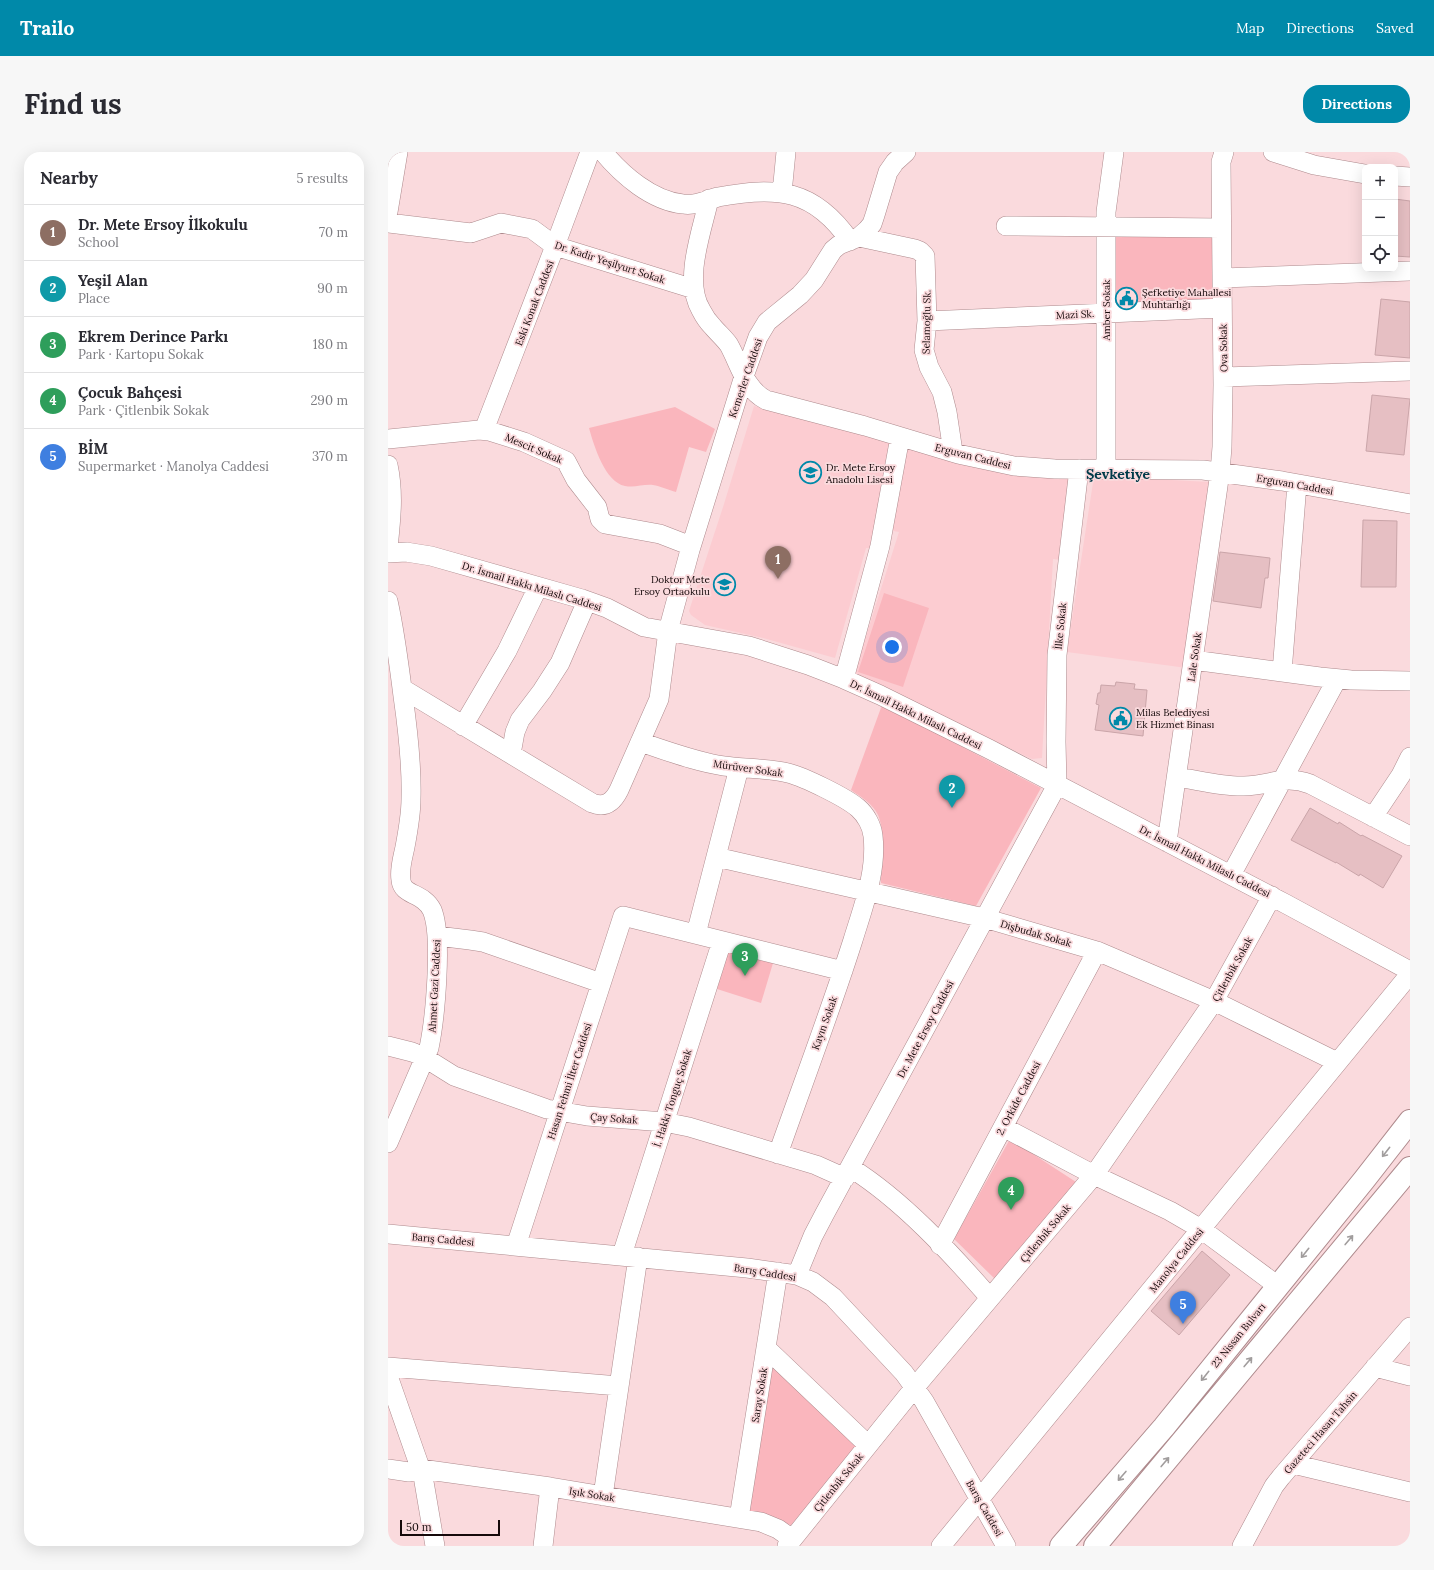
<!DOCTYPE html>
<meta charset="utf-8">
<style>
body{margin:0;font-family:Lora,serif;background:#f7f7f7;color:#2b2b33}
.controls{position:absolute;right:12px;top:12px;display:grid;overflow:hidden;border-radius:8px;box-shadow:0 4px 16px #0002}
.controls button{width:36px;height:36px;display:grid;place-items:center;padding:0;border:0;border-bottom:1px solid #e1e1e2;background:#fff;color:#2b2b33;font:20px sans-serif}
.scale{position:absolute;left:12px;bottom:10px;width:100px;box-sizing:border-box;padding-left:4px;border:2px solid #15090a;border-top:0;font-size:11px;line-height:14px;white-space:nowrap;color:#15090a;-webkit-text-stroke:3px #fadadd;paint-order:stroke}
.you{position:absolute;left:504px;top:495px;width:14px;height:14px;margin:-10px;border:3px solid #fff;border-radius:50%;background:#1a73e8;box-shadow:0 0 0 6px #1a73e833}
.badge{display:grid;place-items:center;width:26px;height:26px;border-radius:50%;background:#0089a9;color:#fff;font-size:13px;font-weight:700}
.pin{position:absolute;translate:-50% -33px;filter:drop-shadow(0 1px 2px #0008)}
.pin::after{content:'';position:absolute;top:21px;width:14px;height:12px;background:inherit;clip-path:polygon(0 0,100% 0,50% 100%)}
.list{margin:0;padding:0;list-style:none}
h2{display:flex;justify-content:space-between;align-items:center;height:52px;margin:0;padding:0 16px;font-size:17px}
h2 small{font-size:13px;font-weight:400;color:#7c7c81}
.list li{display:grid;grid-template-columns:26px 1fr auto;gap:12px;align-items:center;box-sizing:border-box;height:56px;padding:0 16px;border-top:1px solid #e1e1e2}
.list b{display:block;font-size:15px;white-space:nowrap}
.list p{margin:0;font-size:13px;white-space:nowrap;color:#7c7c81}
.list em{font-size:13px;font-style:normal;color:#7c7c81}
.icon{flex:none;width:22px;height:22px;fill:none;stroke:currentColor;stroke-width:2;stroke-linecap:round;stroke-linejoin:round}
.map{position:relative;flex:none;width:1022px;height:1394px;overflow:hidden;border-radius:16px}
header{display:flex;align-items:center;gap:24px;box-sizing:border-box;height:56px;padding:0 20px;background:#0089a9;color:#fff}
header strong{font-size:19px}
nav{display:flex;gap:22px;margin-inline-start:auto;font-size:14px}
.intro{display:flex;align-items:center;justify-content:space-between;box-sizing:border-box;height:96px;padding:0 24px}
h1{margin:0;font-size:28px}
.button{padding:10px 18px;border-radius:16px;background:#0089a9;color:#fff;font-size:14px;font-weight:700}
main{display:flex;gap:24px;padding:0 24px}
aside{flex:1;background:#fff;border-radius:16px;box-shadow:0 4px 16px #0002}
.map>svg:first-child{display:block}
.built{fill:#fcccd1}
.green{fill:#fab6bd}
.building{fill:#e6bfc3;stroke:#caa5a9}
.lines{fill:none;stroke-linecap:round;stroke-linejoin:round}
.minor-casing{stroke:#ae8a8d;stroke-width:20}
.highway-casing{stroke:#ae8a8d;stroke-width:24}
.minor{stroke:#fff;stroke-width:19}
.highway{stroke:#fff;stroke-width:22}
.oneway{stroke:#a19d9d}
.labels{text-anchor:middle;stroke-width:3.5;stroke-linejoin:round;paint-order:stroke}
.street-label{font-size:10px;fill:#15090a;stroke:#fadadd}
.poi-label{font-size:10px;fill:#15090a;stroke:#fadadd;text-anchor:start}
.district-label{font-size:14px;font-weight:bold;fill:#003a49;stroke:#fadadd}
</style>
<header>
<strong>Trailo</strong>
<nav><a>Map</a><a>Directions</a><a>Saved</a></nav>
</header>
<div class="intro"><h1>Find us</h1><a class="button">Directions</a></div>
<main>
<aside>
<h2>Nearby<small>5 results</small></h2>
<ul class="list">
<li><span class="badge" style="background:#8d6e63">1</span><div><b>Dr. Mete Ersoy İlkokulu</b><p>School</p></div><em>70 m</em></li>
<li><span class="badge" style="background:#0f9aa8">2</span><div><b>Yeşil Alan</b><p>Place</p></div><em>90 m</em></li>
<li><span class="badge" style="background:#2e9e5b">3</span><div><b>Ekrem Derince Parkı</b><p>Park · Kartopu Sokak</p></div><em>180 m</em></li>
<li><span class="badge" style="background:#2e9e5b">4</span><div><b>Çocuk Bahçesi</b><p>Park · Çitlenbik Sokak</p></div><em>290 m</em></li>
<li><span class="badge" style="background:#3f7fe0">5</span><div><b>BİM</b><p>Supermarket · Manolya Caddesi</p></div><em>370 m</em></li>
</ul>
</aside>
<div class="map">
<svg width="1022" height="1394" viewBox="0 0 1022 1394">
<rect width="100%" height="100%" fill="#fadadd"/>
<path class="built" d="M366,254L506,290L486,397L478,396L447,506L375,486L317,473L303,463L301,459L336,352Z
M515,295L682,327L673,408L665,407L654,606L644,607L466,522L511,380L500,378Z
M706,324L822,330L799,516L679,500Z"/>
<path class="green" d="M725,79L826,80L825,151L726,154Z
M287,255L327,277L318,300L301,295L288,340C281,338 272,334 265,333C255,332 247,336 237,334C217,330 206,294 201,276Z
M496,441L541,456L515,535L470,520Z
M494,553L653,636L588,754L493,731C493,711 498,682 490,663C485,652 473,645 463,638Z
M341,798L385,811L373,851L329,837Z
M622,987L688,1030L607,1127L566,1087Z
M383,1213L470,1293L403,1373L360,1362Z"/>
<path class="building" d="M1007,47L1022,49V105L1007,104Z
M993,147L1022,150V206L987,203Z
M984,243L1022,247L1016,303L978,299Z
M975,368L1009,369L1008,435H973Z
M832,400L882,406L880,426H877L873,456L825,449Z
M728,530L747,532L746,537L759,538L755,584L707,578L711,553L708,552L710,541H712L713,533L727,534Z
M922,656L950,672L951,670L973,684L974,683L1014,704L995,736L972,722L971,724L948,710V711L903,688Z
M814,1099L842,1123L791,1183L763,1159Z"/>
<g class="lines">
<defs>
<path id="minor" d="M215,0C234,23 264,49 295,52C307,54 319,48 330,45C389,34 426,37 462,89
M885,0L926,13L977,22
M1007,24L1022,25
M394,41L398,0
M321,47C314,79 295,128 313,158C316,164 320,170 325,175C330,181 337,187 341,193C352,213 357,237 378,248L477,274L570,302L626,314L667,317L815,318L894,329L1022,352
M0,60L10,0
M0,71L83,81L113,71L144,77L167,94L306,137
M618,74L833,76
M471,85L527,97L532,99L537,104L539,169L536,198L541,215L554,240L559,260L565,300
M834,126L1022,119
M539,169L834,156
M835,225L1022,219
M96,278L167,94L202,0
M0,287L91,278L101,279L136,290L178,309L188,328L209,355L212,367L217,372L272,382L303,394
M0,313C6,341 3,367 0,396
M718,317V60L726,0
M0,401L18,400L43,404L194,447L219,456L256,475L361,494L420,513L456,527L492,543L601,597L898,752L1022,819
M0,449C7,480 11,512 15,544C20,579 24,613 23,647C23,663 20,679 17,695C15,705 11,717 13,728C14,744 35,740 44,758C55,784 47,867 41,896L0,991
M805,508L932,525L963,528L1022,529
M894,520L909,332
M456,527L492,394L512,285
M15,537L204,651C217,656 225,650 231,638L271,547L280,479L302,398L356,224L370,185L379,170L412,143L426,128L445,98L451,93L471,85L479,78L484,72L487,63L500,20L507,10L518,0
M75,574L119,499L150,435
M252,590C280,599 308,610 336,614C357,617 379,616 400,621C416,625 457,645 470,656C478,663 484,674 485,684C489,720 475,755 465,788C442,860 415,931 390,1002
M123,602L127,580L132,568L154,539L172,511L199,449
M789,625C810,628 835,635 856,634C882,634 895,622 922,632L1022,684
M985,665L1013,623L1022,605
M779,690L832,320L834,295L835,233L833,10L836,0
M328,705L596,766L709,799L826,849L949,910
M843,723L949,527
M308,782L351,616
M49,784L82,788L95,790L213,831
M0,894L24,900L34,904L66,924L159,957L199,964L276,970L301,975L428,1013L457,1026
M615,975L706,1023L782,1059L813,1077L890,1134
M463,1016C514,1048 562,1100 602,1146
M0,1082L359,1116L409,1123L425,1130L445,1145L516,1221L536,1249L618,1394
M552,1093L709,799
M128,1094L235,764L455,819
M234,1103L334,789
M409,1123L425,1084L436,1063L669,633L668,590L669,503L691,317
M378,1196L480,1293
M0,1215L231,1234
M987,1215L1022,1224
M0,1224L35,1324L47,1394
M905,1312L1022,1340
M0,1317L21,1320L33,1317L162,1335L373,1370L390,1377L404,1387
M215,1344L250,1105
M351,1366L390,1120
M155,1394L162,1335
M399,1394L527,1235L706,1023L826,849L884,744
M553,1394L1022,822
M854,1394L886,1334L893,1325L1022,1175"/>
<path id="highway" d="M673,1394L776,1275L976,1028L1022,969
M707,1394L1022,1016"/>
</defs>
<use href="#minor" class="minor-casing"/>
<use href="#highway" class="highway-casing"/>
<use href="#minor" class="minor"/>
<use href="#highway" class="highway"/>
</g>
<defs><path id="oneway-shaft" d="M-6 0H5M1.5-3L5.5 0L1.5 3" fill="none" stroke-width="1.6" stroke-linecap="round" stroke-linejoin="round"/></defs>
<g class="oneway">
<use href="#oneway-shaft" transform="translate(998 1000) rotate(128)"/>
<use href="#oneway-shaft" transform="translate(961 1088) rotate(-50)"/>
<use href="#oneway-shaft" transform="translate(917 1101) rotate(129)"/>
<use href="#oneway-shaft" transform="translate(860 1210) rotate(-50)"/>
<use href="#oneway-shaft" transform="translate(817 1224) rotate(129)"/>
<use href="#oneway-shaft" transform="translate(777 1310) rotate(-50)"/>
<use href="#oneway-shaft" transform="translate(734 1324) rotate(131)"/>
</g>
<defs>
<symbol id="civic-ring" viewBox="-11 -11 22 22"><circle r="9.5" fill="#fadadd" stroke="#0089a9" stroke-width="1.5"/><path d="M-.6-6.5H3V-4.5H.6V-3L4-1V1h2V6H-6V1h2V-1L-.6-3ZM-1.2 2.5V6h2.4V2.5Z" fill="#0089a9"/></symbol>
<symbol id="school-ring" viewBox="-11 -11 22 22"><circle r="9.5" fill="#fadadd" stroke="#0089a9" stroke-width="1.5"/><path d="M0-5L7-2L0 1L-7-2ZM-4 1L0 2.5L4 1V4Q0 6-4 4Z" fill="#0089a9"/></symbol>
</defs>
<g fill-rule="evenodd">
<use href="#civic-ring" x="726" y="134" width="25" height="25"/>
<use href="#school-ring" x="410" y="308" width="25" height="25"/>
<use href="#school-ring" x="324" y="420" width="25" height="25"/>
<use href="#civic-ring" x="720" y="554" width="25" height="25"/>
</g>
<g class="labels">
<g class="street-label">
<text transform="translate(222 110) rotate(18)" y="4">Dr. Kadir Yeşilyurt Sokak</text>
<text transform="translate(146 151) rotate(-69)" y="4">Eski Konak Caddesi</text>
<text transform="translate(718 158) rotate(-90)" y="4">Amber Sokak</text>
<text transform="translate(687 162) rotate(-3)" y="4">Mazi Sk.</text>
<text transform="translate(538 170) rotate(-89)" y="4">Selamoğlu Sk.</text>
<text transform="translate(835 196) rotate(-91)" y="4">Ova Sokak</text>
<text transform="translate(357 226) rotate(-71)" y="4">Kemerler Caddesi</text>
<text transform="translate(146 296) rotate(23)" y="4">Mescit Sokak</text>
<text transform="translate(585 304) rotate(14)" y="4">Erguvan Caddesi</text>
<text transform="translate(907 332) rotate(10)" y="4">Erguvan Caddesi</text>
<text transform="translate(144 434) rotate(17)" y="4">Dr. İsmail Hakkı Milaslı Caddesi</text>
<text transform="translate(672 474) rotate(-84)" y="4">İlke Sokak</text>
<text transform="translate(806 505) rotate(-82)" y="4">Lale Sokak</text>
<text transform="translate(528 562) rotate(26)" y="4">Dr. İsmail Hakkı Milaslı Caddesi</text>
<text transform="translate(360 616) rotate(8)" y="4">Mürüver Sokak</text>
<text transform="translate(817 709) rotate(27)" y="4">Dr. İsmail Hakkı Milaslı Caddesi</text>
<text transform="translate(648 781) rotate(16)" y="4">Dişbudak Sokak</text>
<text transform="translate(844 817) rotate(-61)" y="4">Çitlenbik Sokak</text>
<text transform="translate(46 834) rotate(-87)" y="4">Ahmet Gazi Caddesi</text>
<text transform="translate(436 871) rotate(-70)" y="4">Kayın Sokak</text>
<text transform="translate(537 877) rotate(-62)" y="4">Dr. Mete Ersoy Caddesi</text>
<text transform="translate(181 929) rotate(-72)" y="4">Hasan Fehmi İlter Caddesi</text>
<text transform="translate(284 946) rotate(-72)" y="4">İ. Hakkı Tonguç Sokak</text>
<text transform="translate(630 946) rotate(-62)" y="4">2. Orkide Caddesi</text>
<text transform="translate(226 966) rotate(4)" y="4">Çay Sokak</text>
<text transform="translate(657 1081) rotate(-50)" y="4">Çitlenbik Sokak</text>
<text transform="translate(55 1087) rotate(5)" y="4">Barış Caddesi</text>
<text transform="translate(788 1108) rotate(-51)" y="4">Manolya Caddesi</text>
<text transform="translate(377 1120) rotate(9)" y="4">Barış Caddesi</text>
<text transform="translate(850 1183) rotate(-51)" y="4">23 Nissan Bulvarı</text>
<text transform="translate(371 1243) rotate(-81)" y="4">Saray Sokak</text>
<text transform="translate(932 1280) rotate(-49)" y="4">Gazeteci Hasan Tahsin</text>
<text transform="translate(450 1330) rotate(-51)" y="4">Çitlenbik Sokak</text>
<text transform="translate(204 1342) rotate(9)" y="4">Işık Sokak</text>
<text transform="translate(597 1356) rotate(60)" y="4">Barış Caddesi</text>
</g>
<g class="poi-label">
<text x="754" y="144">Şefketiye Mahallesi<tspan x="754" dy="12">Muhtarlığı</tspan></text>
<text x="438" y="319">Dr. Mete Ersoy<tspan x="438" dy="12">Anadolu Lisesi</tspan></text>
<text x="322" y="431" text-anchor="end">Doktor Mete<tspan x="322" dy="12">Ersoy Ortaokulu</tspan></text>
<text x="748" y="564">Milas Belediyesi<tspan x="748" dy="12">Ek Hizmet Binası</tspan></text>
</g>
<g class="district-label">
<text x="730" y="327">Şevketiye</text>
</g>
</g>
</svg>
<div class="controls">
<button>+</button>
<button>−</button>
<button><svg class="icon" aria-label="locate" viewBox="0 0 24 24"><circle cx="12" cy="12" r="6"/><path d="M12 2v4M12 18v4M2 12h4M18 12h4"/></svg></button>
</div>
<div class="scale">50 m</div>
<div class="you"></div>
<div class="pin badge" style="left:390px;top:427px;background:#8d6e63">1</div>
<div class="pin badge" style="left:564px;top:656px;background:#0f9aa8">2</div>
<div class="pin badge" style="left:357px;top:824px;background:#2e9e5b">3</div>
<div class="pin badge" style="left:623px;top:1058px;background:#2e9e5b">4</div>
<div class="pin badge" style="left:795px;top:1172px;background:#3f7fe0">5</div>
</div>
</main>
